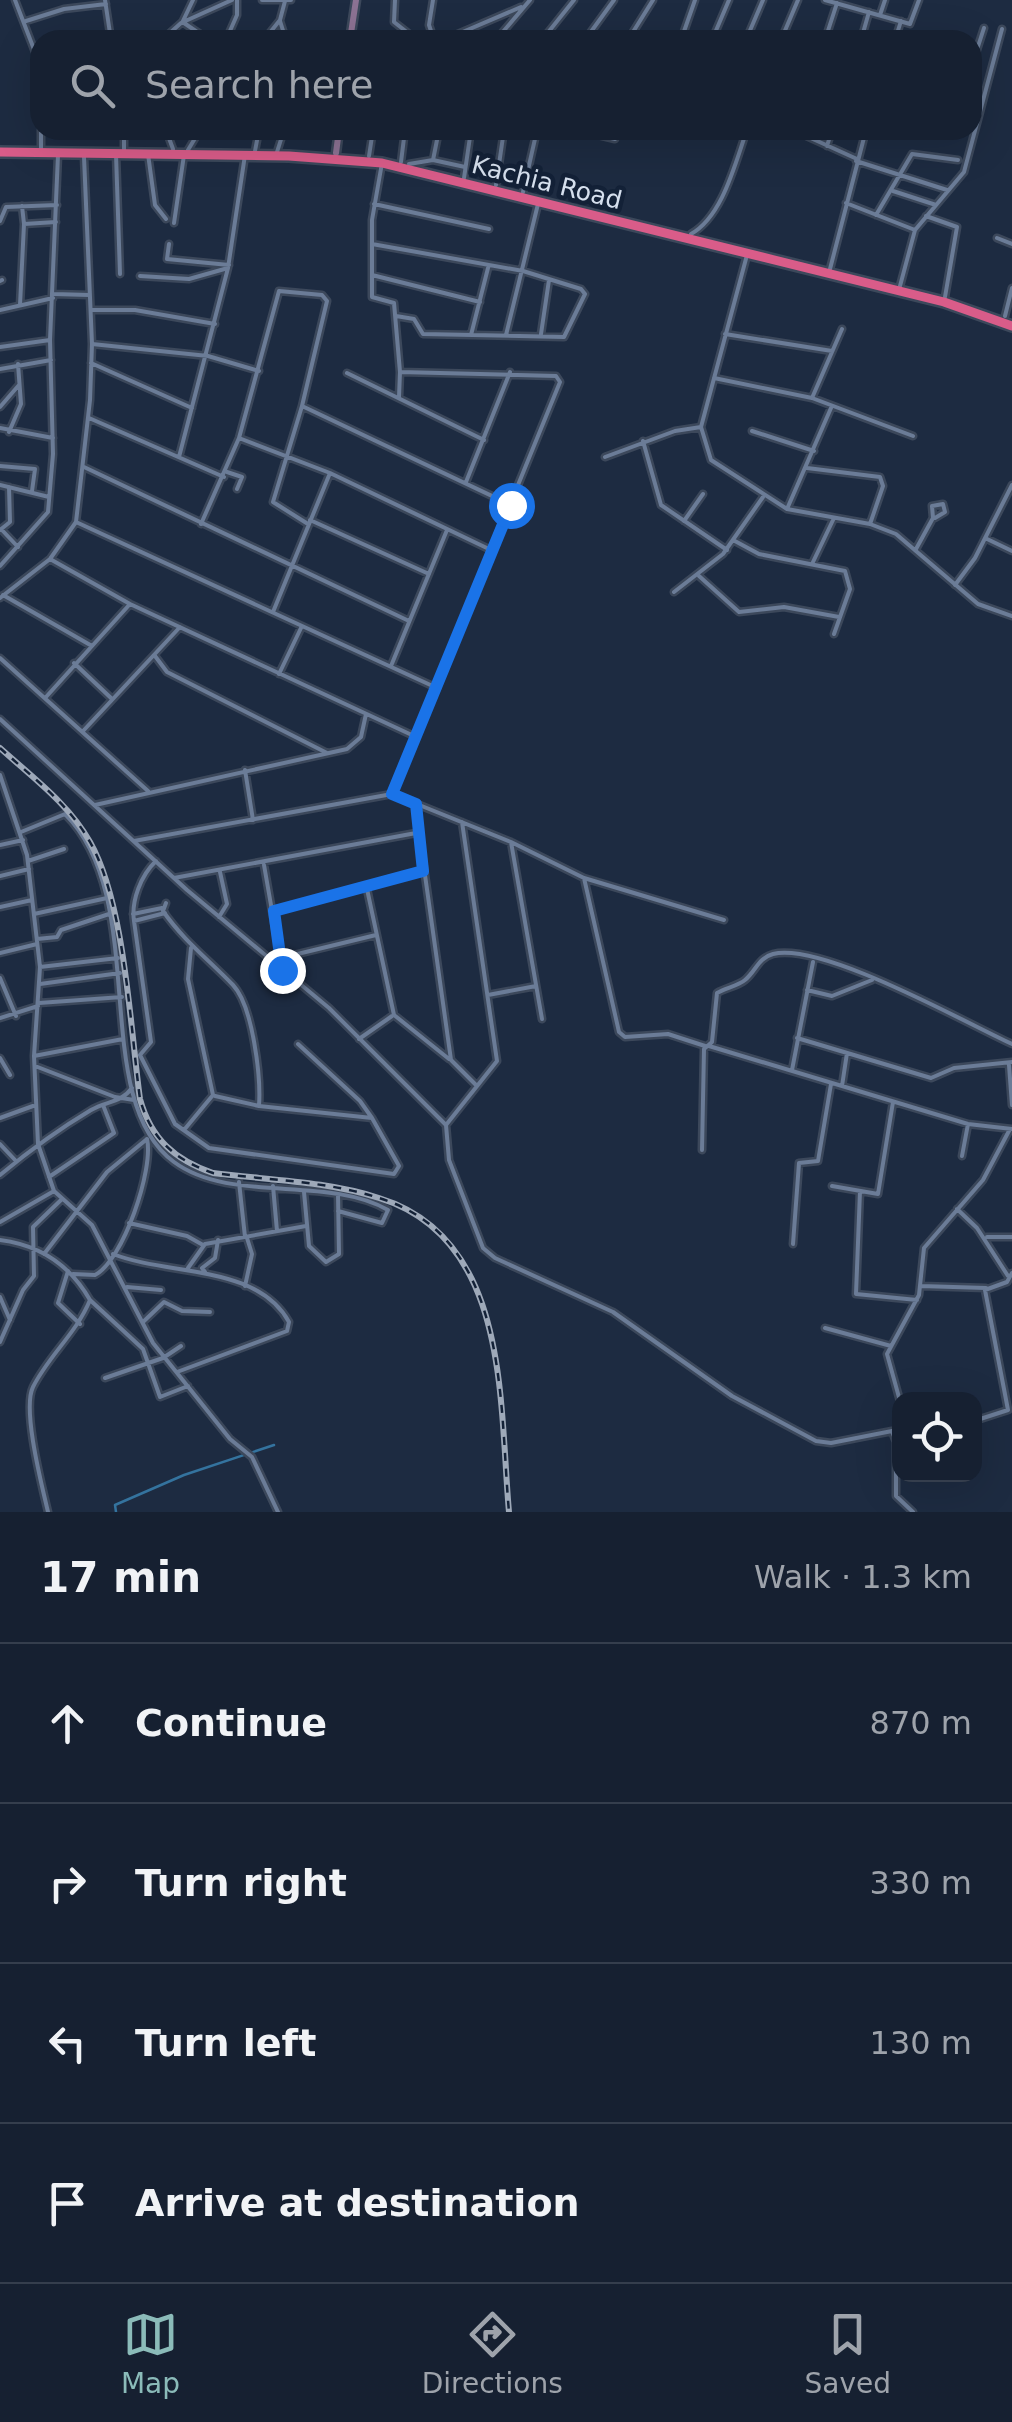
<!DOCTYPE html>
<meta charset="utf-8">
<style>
body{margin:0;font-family:"DejaVu Sans",sans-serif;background:#1f2839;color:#f1f3f6}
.controls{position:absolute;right:30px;bottom:30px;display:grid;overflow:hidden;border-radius:20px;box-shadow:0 10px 40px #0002}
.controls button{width:90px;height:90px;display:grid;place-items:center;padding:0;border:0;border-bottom:2px solid #353e4d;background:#162031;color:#f1f3f6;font:50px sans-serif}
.stop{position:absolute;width:30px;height:30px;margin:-22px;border:8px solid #1a73e8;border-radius:50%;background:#fff}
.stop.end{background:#1a73e8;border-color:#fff;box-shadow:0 2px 10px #0008}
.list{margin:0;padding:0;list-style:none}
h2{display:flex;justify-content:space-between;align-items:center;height:130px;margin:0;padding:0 40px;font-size:42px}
h2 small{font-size:32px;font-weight:400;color:#9ea3ab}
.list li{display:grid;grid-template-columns:65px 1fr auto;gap:30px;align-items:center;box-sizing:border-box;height:160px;padding:0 40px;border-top:2px solid #353e4d}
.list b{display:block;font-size:38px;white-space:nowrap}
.list em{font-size:32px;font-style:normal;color:#9ea3ab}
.icon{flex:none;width:55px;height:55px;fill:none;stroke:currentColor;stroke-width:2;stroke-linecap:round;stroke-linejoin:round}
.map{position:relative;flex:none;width:1012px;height:1512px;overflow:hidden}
.search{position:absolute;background:#162031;box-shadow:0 10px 40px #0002;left:30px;right:30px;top:30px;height:110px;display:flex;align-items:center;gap:25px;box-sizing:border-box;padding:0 35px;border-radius:30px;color:#9ea3ab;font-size:38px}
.sheet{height:770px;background:#162031}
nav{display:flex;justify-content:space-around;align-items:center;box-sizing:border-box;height:140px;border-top:2px solid #353e4d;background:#162031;font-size:28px;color:#9ea3ab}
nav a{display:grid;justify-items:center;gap:5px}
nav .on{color:#8bbbb9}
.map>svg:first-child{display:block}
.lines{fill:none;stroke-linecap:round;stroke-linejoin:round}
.stream{stroke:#34739e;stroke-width:2.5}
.street-casing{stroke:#3c485b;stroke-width:9}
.secondary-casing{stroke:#3c485b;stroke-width:11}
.highway-casing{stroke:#3c485b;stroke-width:14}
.street{stroke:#6b7c97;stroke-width:4}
.secondary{stroke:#8c7293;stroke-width:6}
.highway{stroke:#d95c89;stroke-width:9}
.rail-casing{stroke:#9ea9b9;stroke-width:6}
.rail{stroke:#132137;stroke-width:2.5;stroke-dasharray:8;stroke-linecap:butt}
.route{stroke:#1a73e8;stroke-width:12}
.labels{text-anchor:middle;stroke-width:9;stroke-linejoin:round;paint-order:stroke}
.street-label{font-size:25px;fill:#d6e0ee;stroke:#132137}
</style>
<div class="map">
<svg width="1012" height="1512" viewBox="0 0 1012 1512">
<rect width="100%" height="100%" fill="#1d2b41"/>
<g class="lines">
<path class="stream" d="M116,1512L115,1505L184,1475L274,1445"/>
<defs>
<path id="street" d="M15,0L40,65
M105,0L111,40
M262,0H291
M395,0L394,22L417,40
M433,0L429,25L434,40
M825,0L910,24L919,0
M880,15L885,0
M26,21L64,9L106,4
M280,21L286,40
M182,23L193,0
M184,23L209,40
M162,40L181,23L232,0
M226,40L237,15V0
M264,40L280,20L285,1
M444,40L521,7
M496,40L530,0
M542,40L574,0
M585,40L614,0
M628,40L653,0
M681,40L695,0
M712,40L729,0
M746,40L763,0
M781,40L798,0
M825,40L837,3
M861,40L869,12
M895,40L901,21
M972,65L984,28
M166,130L173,149
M577,130L615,139
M793,130L857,159
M827,146L832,130
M41,149V130
M124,150V130
M188,150L200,130
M255,151L259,130
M277,152L284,130
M116,154L120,274
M148,154L155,205L166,219
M369,156L373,130
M433,160L439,130
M856,161L947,190
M401,162L405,130
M409,164L433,160L465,167
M464,178L471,130
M496,185L504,130
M893,191L936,205
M523,192L537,130
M846,203L915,230
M374,204L489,229
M22,206L24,224
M876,215L912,154L958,160
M926,216L957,227L945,297
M0,221L6,207L57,205
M174,223L184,155
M691,234C723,216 735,163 747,130
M997,238L1012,244
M169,244L167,259L229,265
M372,244L523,271L581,289L585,294L564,337L423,334L414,319L396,316
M747,255L701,427L711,460L787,509L870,524L896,534L978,604L1012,616
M830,269L866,130
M372,275L480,302
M140,276L189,279L228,268
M0,281L2,280
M900,286L915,230L964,172L1002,29
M54,294L89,295
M20,305L24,224L56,222
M0,310L53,298
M91,310H135L215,324
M1005,316L1012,288
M541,334L549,280
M725,334L832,351
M471,335L488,268
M506,335L538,204
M92,344L208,356L259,371
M0,347L50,340
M91,363L192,408
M0,369L51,360
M347,373L484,440
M714,378L812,398L913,436
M399,397L400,372
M812,398L842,329
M0,407L19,385
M89,418L224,477
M0,428L53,438
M752,431L814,451
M9,432L21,404L18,364
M239,438L330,473L491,550
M643,441L661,505L727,550
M179,457L228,268L245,155
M605,457L675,431L701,427
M0,466L35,469L32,491
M84,467L409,621
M807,468L880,477L883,486L870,524
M227,472L242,477L237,489
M466,482L510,372
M0,485L49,497
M787,509L831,408
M935,518L945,512L943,504
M310,520L429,574
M684,521L703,494
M76,522L437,688
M201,524L239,438L279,291L322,295L327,301L302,406
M308,524L273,502L302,406L511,505
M1,529L18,547
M0,530L10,522L9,487
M985,538L1012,551
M733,540L759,554L845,571L850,589L834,634
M916,549L933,518L932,506L943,504
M50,559L130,604L414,736
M813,562L834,518
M0,566L48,512L53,454L50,340L58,155
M699,576L739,612L784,607L839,617
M955,585L975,558L1012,485
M674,592L723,554L763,497
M3,595L92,646
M0,598L50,559L76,522L90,400L92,344L84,157
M273,612L330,473
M155,656L167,672L327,753
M0,658L148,791
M74,663L111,698
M391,666L447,530
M279,674L301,628
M46,697L130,604
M0,719L187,890L329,1008L446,1125
M84,730L180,627
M245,770L253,820
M0,775L27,855L40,967L34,1056L38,1144L54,1191L92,1225L153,1343L230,1439L252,1457L278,1512
M392,794L511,842L584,878L619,1032L625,1037L668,1034L705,1046
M415,804L451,1060L476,1085
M95,805L347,749L361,737L366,714
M462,822L497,1061L446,1125L449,1160L483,1248L495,1258L613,1312L732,1396L816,1441L831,1443L892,1431L896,1442V1496L913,1512
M21,832L65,814C152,900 87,1098 174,1162C231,1204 327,1175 388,1210L382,1223L338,1211
M134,841L392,794L560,382L556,376L400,372L394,303L372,297V220L382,163
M511,842L542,1019
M0,845L23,840
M28,861L64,849
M264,865L282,968
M0,876L29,869
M174,878L416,833
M584,878L724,920
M367,889L394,1015L449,1059
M0,907L32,900
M274,911L423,871
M165,913L134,921L151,1042L140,1055L175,1124L209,1148L394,1174L399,1166L372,1118L259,1106C261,1078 253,1006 233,985C209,960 183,940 163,911L166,903
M34,914L107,898
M133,914L162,908
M219,917L227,904L220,872
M134,921C131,901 141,875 156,861
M37,939L57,937L61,930L109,914
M191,948L188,979L213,1095
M0,953L37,944
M281,958L376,935
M40,967L118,958
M0,978L16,1016
M40,984L120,973
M807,990L832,996L872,980
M488,995L536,986
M39,1003L122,997
M0,1018L38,1006
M797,1038L931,1078L954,1068L1012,1062
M359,1039L392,1016
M298,1044L360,1101L372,1118
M709,1046L968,1124L1012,1129
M34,1056L123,1039
M0,1058L10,1075
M1009,1065L1012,1105
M35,1066L115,1097L134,1100
M792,1070L813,962
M842,1086L847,1053
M215,1096L259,1106
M0,1118L33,1106
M184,1130L213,1095
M0,1144L16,1161
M702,1150L704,1049L712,1042L717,993C725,988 738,986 745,980C756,971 758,958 773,954C822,942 962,1021 1012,1044
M962,1156L968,1124
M0,1175C29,1151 59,1129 91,1110C106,1101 121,1103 132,1088
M49,1177L114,1133L103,1105
M239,1182L245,1237
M273,1186L277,1231
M832,1186L878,1194L893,1102
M860,1191L856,1294L917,1300
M304,1192L309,1246L326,1262L339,1254L338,1194
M957,1209L977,1228L1008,1276
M0,1222L54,1191
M129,1223L187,1236L203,1245
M987,1237H1012
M0,1240C39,1245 70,1265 90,1300C76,1334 49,1355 33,1387C22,1409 42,1486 48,1512
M793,1244L799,1163L818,1161L831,1084
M44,1254L107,1172L147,1139
M113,1254C169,1276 257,1264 289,1322L287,1331L177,1372
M188,1268L205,1244L306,1226
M68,1271L58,1303L80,1324
M205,1272L202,1268L215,1258L218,1240
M73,1274L95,1275C123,1261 154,1169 147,1139
M245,1286L252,1254L247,1238
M921,1286L986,1288
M127,1287L161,1290
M0,1297L10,1320
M90,1300L143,1349L160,1397L188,1386
M143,1322L164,1302L182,1311L210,1312
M825,1328L891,1346
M0,1342L23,1290L34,1276L33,1227L61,1200
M105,1378L163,1358L181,1346
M900,1401L887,1354L919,1295L924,1248L983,1180L1010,1129
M974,1421L1008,1410L985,1290L1007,1282L1012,1273
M894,1433L900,1421"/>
<path id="secondary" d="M350,40L356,0
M336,153L339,130"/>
<path id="highway" d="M0,152L289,156L382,163L944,302L1012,326"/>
</defs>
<use href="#street" class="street-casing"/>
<use href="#secondary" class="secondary-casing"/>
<use href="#highway" class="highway-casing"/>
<use href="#street" class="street"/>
<use href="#secondary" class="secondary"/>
<use href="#highway" class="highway"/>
<defs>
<path id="rail" d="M0,748C32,777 69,804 90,842C125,904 130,1026 140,1099C151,1139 175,1160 213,1173C268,1180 327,1181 379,1198C510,1238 499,1402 509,1512"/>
</defs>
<use href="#rail" class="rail-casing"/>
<use href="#rail" class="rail"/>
</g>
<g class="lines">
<path class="route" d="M282,970L274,911L423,871L416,804L392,794L511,505"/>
</g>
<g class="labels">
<g class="street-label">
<text transform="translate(547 182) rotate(14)" y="9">Kachia Road</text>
</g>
</g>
</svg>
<div class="controls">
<button><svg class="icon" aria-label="locate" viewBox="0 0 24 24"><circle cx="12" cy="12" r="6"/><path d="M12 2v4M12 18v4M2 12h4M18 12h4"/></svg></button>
</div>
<div class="stop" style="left:511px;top:505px"></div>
<div class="stop end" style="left:282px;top:970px"></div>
<div class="search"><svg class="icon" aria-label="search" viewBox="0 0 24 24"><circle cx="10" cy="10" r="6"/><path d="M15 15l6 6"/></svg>Search here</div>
</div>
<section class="sheet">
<h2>17 min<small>Walk · 1.3 km</small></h2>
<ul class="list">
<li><svg class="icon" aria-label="ahead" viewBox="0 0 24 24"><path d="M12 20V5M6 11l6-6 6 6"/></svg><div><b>Continue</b></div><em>870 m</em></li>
<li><svg class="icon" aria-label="right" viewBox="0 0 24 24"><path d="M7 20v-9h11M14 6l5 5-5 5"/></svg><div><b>Turn right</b></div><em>330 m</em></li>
<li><svg class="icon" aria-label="left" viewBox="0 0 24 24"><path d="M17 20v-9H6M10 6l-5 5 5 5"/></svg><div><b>Turn left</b></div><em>130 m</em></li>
<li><svg class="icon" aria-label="arrive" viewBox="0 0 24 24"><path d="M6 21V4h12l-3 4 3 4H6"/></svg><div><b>Arrive at destination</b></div></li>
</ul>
</section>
<nav>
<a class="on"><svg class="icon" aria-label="map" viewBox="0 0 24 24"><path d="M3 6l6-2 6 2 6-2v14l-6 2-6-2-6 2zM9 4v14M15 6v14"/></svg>Map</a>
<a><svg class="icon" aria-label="directions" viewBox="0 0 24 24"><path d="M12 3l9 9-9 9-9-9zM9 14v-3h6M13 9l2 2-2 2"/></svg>Directions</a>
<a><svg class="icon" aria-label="saved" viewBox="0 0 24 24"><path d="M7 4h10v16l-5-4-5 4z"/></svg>Saved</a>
</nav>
